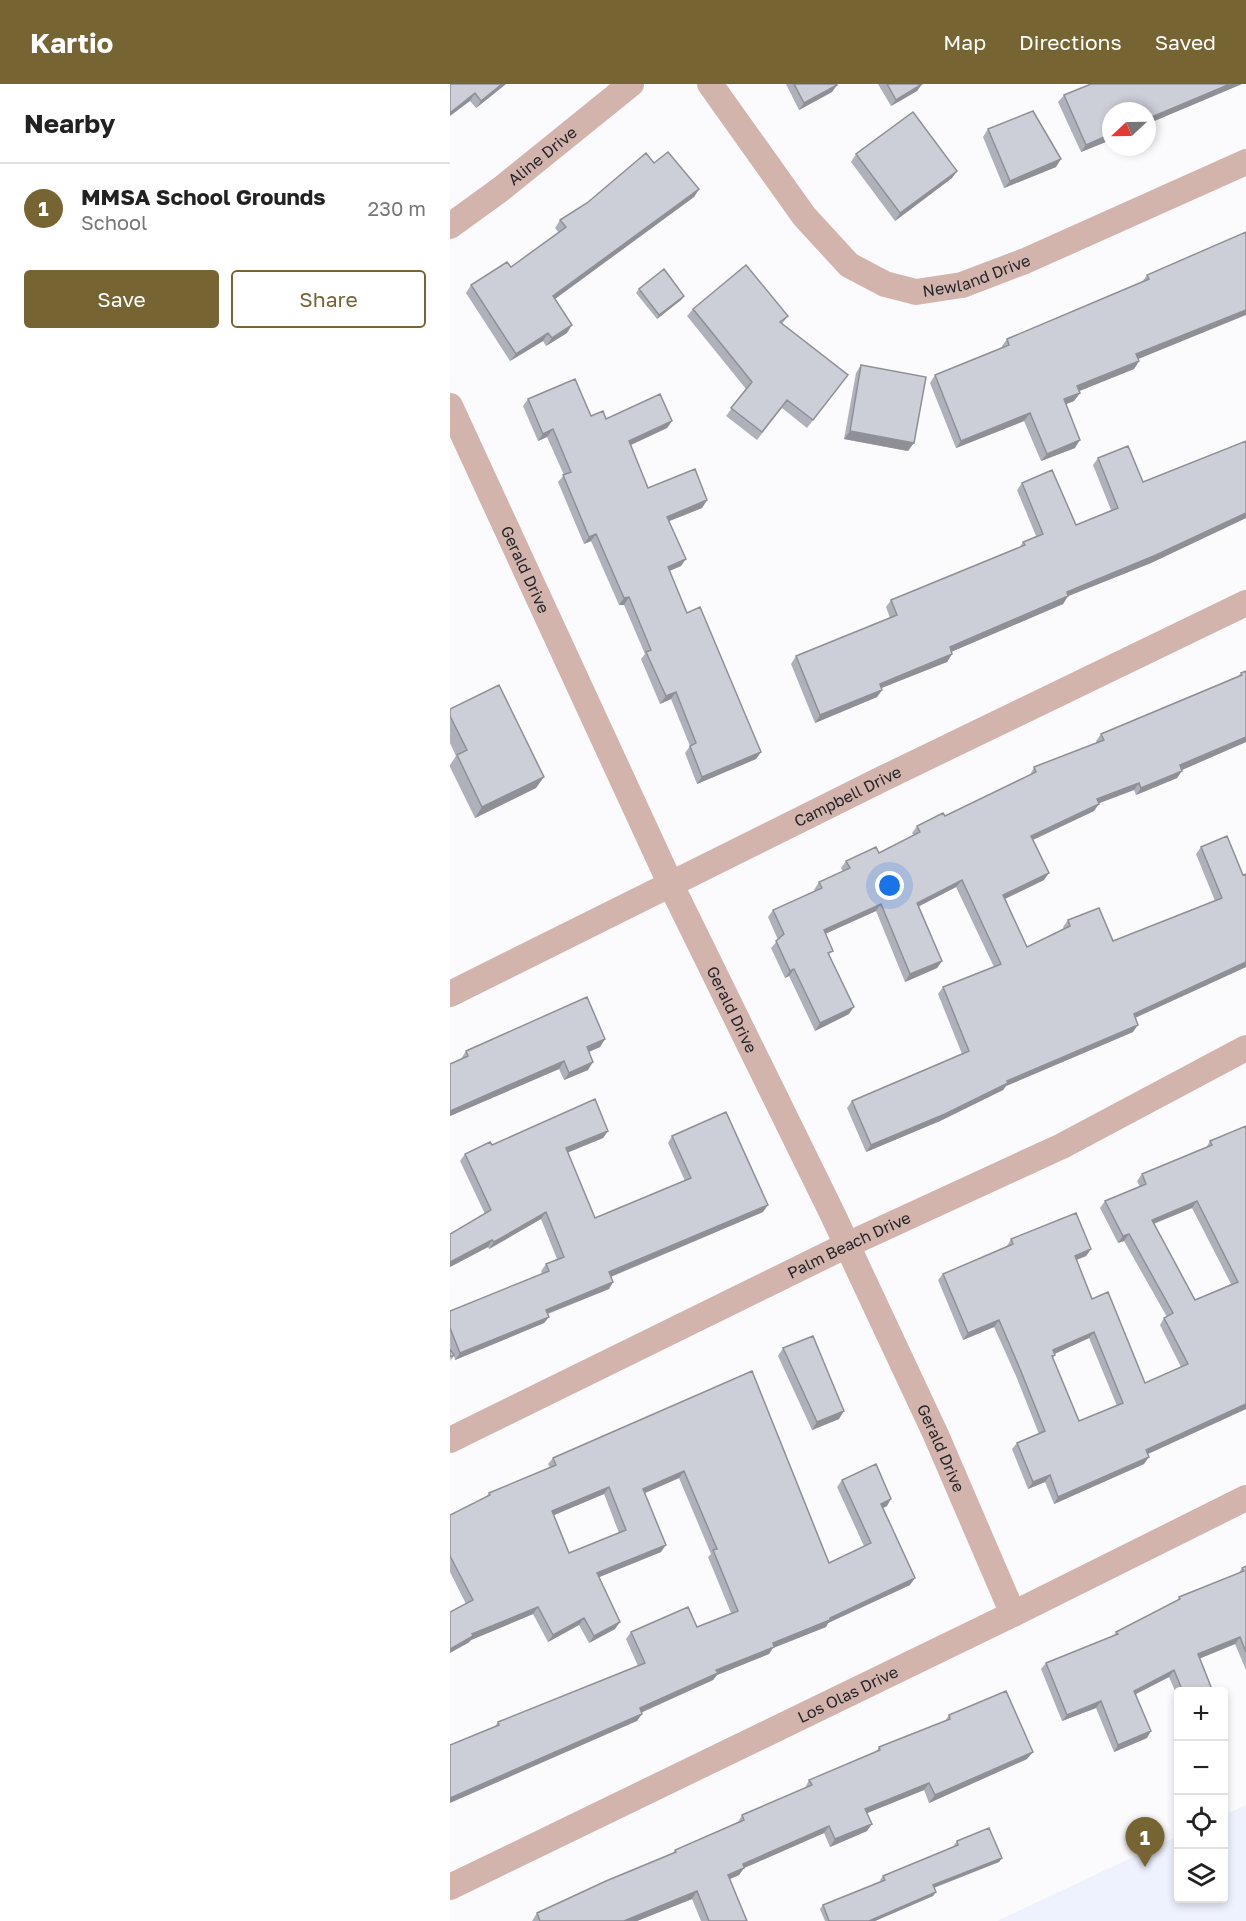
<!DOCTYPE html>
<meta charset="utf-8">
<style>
body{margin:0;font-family:"Golos Text",sans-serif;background:#f2f2f2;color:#222}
.controls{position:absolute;right:18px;bottom:18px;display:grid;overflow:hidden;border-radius:6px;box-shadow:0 3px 9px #0003}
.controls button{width:54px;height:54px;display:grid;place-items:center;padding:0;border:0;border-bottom:2px solid #e0e0e0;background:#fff;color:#222;font:30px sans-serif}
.compass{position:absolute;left:652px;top:18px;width:54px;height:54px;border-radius:50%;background:#fff;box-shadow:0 3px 9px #0003;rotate:248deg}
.you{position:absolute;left:440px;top:802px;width:21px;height:21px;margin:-15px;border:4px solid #fff;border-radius:50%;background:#1a73e8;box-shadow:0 0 0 9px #1a73e833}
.badge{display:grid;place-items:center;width:39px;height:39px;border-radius:50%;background:#776433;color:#fff;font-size:20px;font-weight:700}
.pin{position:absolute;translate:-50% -50px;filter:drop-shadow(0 2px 3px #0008)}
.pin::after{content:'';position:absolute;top:32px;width:21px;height:18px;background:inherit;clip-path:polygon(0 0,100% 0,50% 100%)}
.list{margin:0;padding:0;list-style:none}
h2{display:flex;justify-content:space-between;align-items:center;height:78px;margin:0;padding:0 24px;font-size:26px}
h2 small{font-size:20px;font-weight:400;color:#767676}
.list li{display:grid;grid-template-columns:39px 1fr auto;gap:18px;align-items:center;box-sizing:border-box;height:90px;padding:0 24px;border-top:2px solid #e0e0e0}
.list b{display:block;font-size:22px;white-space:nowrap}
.list p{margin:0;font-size:20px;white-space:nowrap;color:#767676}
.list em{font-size:20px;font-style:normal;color:#767676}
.actions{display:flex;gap:12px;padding:18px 24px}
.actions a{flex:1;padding:14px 0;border:2px solid #776433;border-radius:6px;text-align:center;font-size:21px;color:#776433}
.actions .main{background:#776433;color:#fff}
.icon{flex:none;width:33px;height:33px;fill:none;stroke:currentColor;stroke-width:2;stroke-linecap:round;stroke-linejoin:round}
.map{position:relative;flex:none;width:796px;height:1837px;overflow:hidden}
header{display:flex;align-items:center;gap:36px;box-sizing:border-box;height:84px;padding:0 30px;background:#776433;color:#fff}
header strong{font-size:28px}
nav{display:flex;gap:33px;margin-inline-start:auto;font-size:21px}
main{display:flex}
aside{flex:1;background:#fff}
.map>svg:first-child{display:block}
.built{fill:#eef1fe}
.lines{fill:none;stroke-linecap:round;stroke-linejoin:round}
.street{stroke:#d2b4ac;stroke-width:26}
.wall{fill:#afb1ba;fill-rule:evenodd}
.shaded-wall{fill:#8f9097}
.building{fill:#ccced8;stroke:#8f9097;stroke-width:1.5;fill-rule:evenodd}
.labels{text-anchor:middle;stroke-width:6;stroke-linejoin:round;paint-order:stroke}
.street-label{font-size:16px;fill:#252529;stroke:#fbfbfd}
</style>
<header>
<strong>Kartio</strong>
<nav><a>Map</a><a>Directions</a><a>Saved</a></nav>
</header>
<main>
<aside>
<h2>Nearby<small></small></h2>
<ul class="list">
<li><span class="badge">1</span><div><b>MMSA School Grounds</b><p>School</p></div><em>230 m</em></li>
</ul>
<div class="actions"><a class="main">Save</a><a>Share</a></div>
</aside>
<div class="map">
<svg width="796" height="1837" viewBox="0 0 796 1837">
<rect width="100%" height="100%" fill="#fbfbfd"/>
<path class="built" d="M796,1721V1837H547L728,1752V1814H774V1731Z"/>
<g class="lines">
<g class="street">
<path id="s1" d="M260,0L354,132L399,181L435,200L466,208L512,201L575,177L796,78"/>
<path id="s2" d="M0,142L51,105L181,0"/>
<path id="s3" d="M0,322L221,801L383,1131L486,1351L563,1530"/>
<path id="s4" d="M0,910L432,695L796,519"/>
<path id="s5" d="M0,1356L397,1161L612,1062L796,964"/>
<path id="s6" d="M0,1803L563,1530L796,1414"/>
</g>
</g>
<path class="wall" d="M0,0H56L26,24L20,17Z
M336,0H386L387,1L382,8L349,26Z
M428,0H472L467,7L441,22Z
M792,0L631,68L608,18L614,11Z
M538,45L606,83L554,104L533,53Z
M406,70L507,87L502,94L445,137L401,78Z
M204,79L249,105L244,113L105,215L117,249L96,262L93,257L60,277L16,209L21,201L61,183L109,149L105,144L110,136Z
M796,148L688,275L689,277L684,285L629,307L630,309L624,317L616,320L625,364L591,377L574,337L506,364L480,299L485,291L552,264V262L557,255L692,198L697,191Z
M189,205L234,212L231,216L207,235L186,209Z
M243,225L338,232L332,240L392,299L357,344L332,324L307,356L276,332L296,305L237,232Z
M411,281L458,367L394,355L406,289Z
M78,315L141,332L156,335L222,337L217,344L181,361L198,404L257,416L252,424L219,437L231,482L219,487L237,529L311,668L306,675L247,700L235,669L240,662L221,615L210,620L191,575L195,570L174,521H169L141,457L134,460L108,398L114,391L97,353L88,357L73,322Z
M796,357V434L701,479L618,512L613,520L501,568L502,570L497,578L431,604L432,606L427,613L365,639L341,580L346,572L440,534L436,523L441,516L569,464L573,458L586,452L567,406L572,399L626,441L661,426L643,381L648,374L693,398Z
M796,587V658L732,686L727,694L686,711L684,706L648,719L644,727L583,756L594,796L555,815L577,863L614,845L613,843L618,836L663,857L765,817L746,770L751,763L793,791L796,790V883L685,934L683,948L556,1002L553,1006L490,1037L416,1068L397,1024L402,1017L512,970L488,910L493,903L544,883L506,803L469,822L492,877L487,884L455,898L426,827L375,850L380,872L399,930L365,947L339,892L335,894L321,864L328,856L318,833L323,826L365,807L364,806L369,798L393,788L391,784L396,777L429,769L464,751L462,749L467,742L495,732L580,691L584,683L647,659L646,657L651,650L788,592L791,589Z
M0,625L86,704L25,734L0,683V681L6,672L0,659Z
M155,955L150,963L139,968L138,986L114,996L109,985L0,1032V980L11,975L16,967Z
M796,1042V1325L698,1370L694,1380L604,1420L595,1398L578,1405L562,1365L567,1359L589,1350L566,1292L544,1243L513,1256L488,1196L493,1190L557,1163V1162L561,1155L641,1165L636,1172L627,1176L642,1215L695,1299L731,1283L710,1241L714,1234L717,1233L674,1157L668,1159L650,1124L655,1117L690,1103L687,1097L692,1090L756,1064L760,1057ZM742,1124L781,1200L745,1216L704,1140ZM639,1254L667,1322L629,1337L603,1274L605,1271L604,1270Z
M158,1047L153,1054L118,1068L145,1134L235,1097L218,1059L222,1052L313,1128L161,1193L163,1198L159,1205L98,1230L99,1233L94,1239L5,1276L4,1272L0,1277L2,1267L0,1263V1227L92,1190L91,1187L96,1180L107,1175L91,1135L39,1165L38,1163L0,1183V1150L35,1130L10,1077L15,1070L42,1061Z
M333,1264L389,1335L362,1346L328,1272Z
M302,1287L379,1479L414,1462L387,1403L392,1396L437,1422L433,1424L460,1501L378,1539L376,1543L323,1564L319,1570L267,1591L263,1596L191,1629L187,1637L45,1642L48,1638L188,1582L176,1555L181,1548L247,1543L281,1529L258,1473L261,1470L229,1394L195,1409L211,1468L149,1493L165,1545L139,1559L129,1541L98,1558L83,1530L21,1556L18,1559L16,1520L0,1488V1431L36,1413L39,1409L100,1384L98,1380L103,1374ZM154,1410L169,1449L119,1469L104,1431Z
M796,1482V1586L785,1560L750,1574L763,1608H729V1616L719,1593L686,1610L697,1654L664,1668L646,1624L612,1637L591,1585L596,1579L664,1551L666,1548L727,1517L729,1513L788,1490L792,1484Z
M499,1631L577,1675L479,1719L474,1706L417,1729V1747L380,1763L374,1749L294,1784L289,1791L280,1795L297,1837H251L242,1815L187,1837H82L87,1829L222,1770L225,1766L288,1738L292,1731L355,1704L359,1696L426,1668L429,1663L495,1637Z
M507,1757L552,1774L549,1778L484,1804L486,1808L483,1812L425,1837H375L370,1825L373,1821L431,1798L430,1796L433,1792L505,1763L504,1761Z"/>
<path class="shaded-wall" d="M52,0H56L26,24L31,17Z
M472,0L467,7L441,22L446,16Z
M780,0H792L697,40V35Z
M387,1L382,8L349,26L354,19Z
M25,9L20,17L0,32V29Z
M661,50V56L631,68L636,61Z
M611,75L606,83L554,104L560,97Z
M507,87L502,94L445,137L450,129Z
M249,105L244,113L98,220L103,212Z
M234,212L231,216L207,235L209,231Z
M796,226V231L681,278L686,270Z
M122,241L117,249L96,262L102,254Z
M98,249L93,257L60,277L66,270Z
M689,277L684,285L622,310L627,302Z
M630,309L624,317L609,323L614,315Z
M580,329L574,337L506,364L511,357Z
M222,337L217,344L174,364L179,357Z
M103,345L97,353L88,357L93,350Z
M400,347L464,359L458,367L394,355Z
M630,356L625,364L591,377L597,370Z
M257,416L252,424L212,440L217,433Z
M796,429V434L701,479L611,515L617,508Z
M146,450L141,457L134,460L139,453Z
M236,475L231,482L212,490L218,483Z
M618,512L613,520L494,571L500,563Z
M179,513L174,521H169L174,514Z
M502,570L497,578L424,607L430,600Z
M432,606L427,613L365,639L370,631Z
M226,608L221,615L210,620L216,612Z
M796,653V658L725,689L730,681Z
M311,668L306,675L247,700L252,693Z
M732,687L727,694L686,711L691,704Z
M94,693L86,704L25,734L32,723Z
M689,699L684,706L642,722L647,715Z
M649,720L644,727L576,759L581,752Z
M599,789L594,796L548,818L553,811Z
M512,796L506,803L462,826L467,819Z
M431,820L426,827L368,853L374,846Z
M492,877L487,884L455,898L460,890Z
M796,878V883L678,937L684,930Z
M344,885L339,892L335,894L340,887Z
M404,923L399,930L365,947L370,939Z
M688,941L683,948L556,1002L553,1006L490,1037L416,1068L421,1061L557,997Z
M155,955L150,963L131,971L137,963Z
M114,977L109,985L0,1032V1027Z
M143,978L138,986L114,996L119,989Z
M158,1047L153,1054L112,1071L116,1064Z
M747,1117L742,1124L697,1142L702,1136Z
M318,1121L313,1128L155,1195L159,1188Z
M96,1128L91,1135L39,1165L44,1158Z
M679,1150L674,1157L668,1159L673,1152Z
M42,1156L38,1163L0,1183V1178Z
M641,1165L636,1172L620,1178L625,1172Z
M163,1198L159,1205L91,1232L96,1226Z
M99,1233L94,1239L5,1276L10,1269Z
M549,1236L544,1243L513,1256L518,1249Z
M644,1248L639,1254L598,1273L603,1266Z
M796,1320V1325L691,1373L696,1366Z
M394,1327L389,1335L362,1346L367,1338Z
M699,1373L694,1380L604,1420L608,1413Z
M234,1387L229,1394L188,1412L193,1405Z
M600,1391L595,1398L578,1405L583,1398Z
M159,1403L154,1410L97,1434L102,1427Z
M441,1415L437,1422L426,1427L431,1420Z
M216,1461L211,1468L142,1496L147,1489Z
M465,1494L460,1501L378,1539L376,1543L323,1564L319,1570L267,1591L263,1596L185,1631L190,1624L266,1586Z
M88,1523L83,1530L21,1556L18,1559L0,1569V1565L22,1550Z
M134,1534L129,1541L98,1558L103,1551Z
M170,1538L165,1545L139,1559L144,1552Z
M790,1553L785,1560L744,1577L748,1570Z
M724,1586L719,1593L680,1613L684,1607Z
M651,1617L646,1624L612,1637L617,1631Z
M192,1630L187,1637L0,1719V1714Z
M701,1647L697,1654L664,1668L668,1661Z
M583,1668L577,1675L479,1719L485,1711Z
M479,1699L474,1706L410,1732L415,1725Z
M422,1740L417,1747L380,1763L385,1755Z
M379,1742L374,1749L294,1784L289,1791L273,1798L278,1791L293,1780Z
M552,1774L549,1778L480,1805L483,1801Z
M247,1807L242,1815L187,1837H174Z
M486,1808L483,1812L425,1837H419Z"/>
<path class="building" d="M0,0H52L31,17L25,9L0,29Z
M344,0H386L387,1L354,19Z
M437,0H472L446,16Z
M641,0H780L697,35V27H661V50L636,61L614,11Z
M583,27L611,75L560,97L538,45Z
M463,28L507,87L450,129L406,70Z
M218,68L249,105L103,212L122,241L102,254L98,249L66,270L21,201L57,178L61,183L116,143L110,136L137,119L196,69L204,79Z
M796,148V226L686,270L689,277L627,302L630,309L614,315L630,356L597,370L580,329L511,357L485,291L559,261L557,255L699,195L697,191Z
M296,181L338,232L330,238L398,291L363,336L337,316L312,348L281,324L302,298L243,225Z
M214,185L234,212L209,231L189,205Z
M411,281L476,293L464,359L400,347Z
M125,295L141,332L153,327L156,335L210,310L222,337L179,357L198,404L245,385L257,416L217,433L236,475L218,483L237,529L250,523L311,668L252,693L240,662L246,659L226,608L216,612L196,568L201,566L179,513L174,514L146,450L139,453L113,391L121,388L103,345L93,350L78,315Z
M796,357V429L706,471L617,508L618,512L500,563L502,570L430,600L432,606L370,631L346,572L447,531L441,516L575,461L573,458L593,450L572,399L602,386L626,441L668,424L648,374L678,362L693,398Z
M796,587V653L730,681L732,687L691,704L689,699L647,715L649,720L581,752L599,789L553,811L577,863L620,842L618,836L649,824L663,857L772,814L751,763L777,752L793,791L796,790V878L684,930L688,941L557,997L558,999L495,1030L421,1061L402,1017L519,967L493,903L551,880L512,796L467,819L492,877L460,890L431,820L374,846L383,867L378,869L404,923L370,939L344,885L340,887L326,857L334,850L323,826L372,804L369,798L400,784L396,777L426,763L429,769L470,748L467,742L493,729L495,732L586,688L584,683L654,656L651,650L792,591L791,589Z
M49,601L94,693L32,723L7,671L17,666L0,632V625Z
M137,913L155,955L137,963L143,978L119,989L114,977L0,1027V980L18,972L16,967Z
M145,1015L158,1047L116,1064L145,1134L241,1094L222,1052L276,1028L318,1121L159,1188L163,1198L96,1226L99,1233L10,1269L0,1244V1227L99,1187L96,1180L114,1173L96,1128L44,1158L42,1156L0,1178V1150L41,1126L15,1070L40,1058L42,1061Z
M796,1042V1320L696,1366L699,1373L608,1413L600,1391L583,1398L567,1359L595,1347L570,1285L549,1236L518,1249L493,1190L563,1160L561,1155L626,1129L641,1165L625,1172L642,1215L658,1208L695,1299L738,1280L714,1234L723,1229L679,1150L673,1152L655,1117L696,1100L692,1090L762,1061L760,1057ZM747,1117L788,1198L745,1216L702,1136ZM644,1248L673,1319L629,1337L602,1272L605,1271L603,1266Z
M363,1252L394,1327L367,1338L333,1264Z
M0,1265L4,1271L0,1273Z
M302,1287L379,1479L421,1459L392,1396L426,1380L441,1415L431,1420L465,1494L380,1534V1536L323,1559L324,1563L266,1586L268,1589L190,1624L192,1630L0,1714V1661L49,1641L48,1638L195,1579L181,1548L238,1523L247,1543L288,1527L263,1466L267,1465L234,1387L193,1405L216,1461L147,1489L170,1538L144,1552L134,1534L103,1551L88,1523L22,1550L23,1552L0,1565V1528L23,1516L0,1472V1431L40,1411L39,1409L106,1381L103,1374ZM159,1403L176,1446L119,1469L102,1427Z
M796,1482V1568L790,1553L748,1570L763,1608H733L724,1586L684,1607L701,1647L668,1661L651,1617L617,1631L596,1579L668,1550L666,1548L730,1515L729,1513L794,1487L792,1484Z
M556,1607L583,1668L485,1711L479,1699L415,1725L422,1740L385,1755L379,1742L293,1780L294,1784L278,1791L297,1837H259L247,1807L174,1837H90L87,1829L156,1797L226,1768L225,1766L294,1736L292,1731L362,1701L359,1696L430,1666L429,1663L500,1635L499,1631Z
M539,1744L552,1774L483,1801L486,1808L419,1837H379L373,1821L435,1796L433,1792L508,1761L507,1757Z"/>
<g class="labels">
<g class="street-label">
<text dy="6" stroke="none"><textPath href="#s2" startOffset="116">Aline Drive</textPath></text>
<text dy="6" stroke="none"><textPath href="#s1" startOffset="364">Newland Drive</textPath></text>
<text dy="6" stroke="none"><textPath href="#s3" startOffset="180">Gerald Drive</textPath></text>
<text dy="6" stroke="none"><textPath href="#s4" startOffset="444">Campbell Drive</textPath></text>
<text dy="6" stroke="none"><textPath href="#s3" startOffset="666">Gerald Drive</textPath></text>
<text dy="6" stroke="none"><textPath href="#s5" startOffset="444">Palm Beach Drive</textPath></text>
<text dy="6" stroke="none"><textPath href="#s3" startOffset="1152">Gerald Drive</textPath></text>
<text dy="6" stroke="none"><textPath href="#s6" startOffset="442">Los Olas Drive</textPath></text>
</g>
</g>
</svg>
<div class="controls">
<button>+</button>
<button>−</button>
<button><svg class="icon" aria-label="locate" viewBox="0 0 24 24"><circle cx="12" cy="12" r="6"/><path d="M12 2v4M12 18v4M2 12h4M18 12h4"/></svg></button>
<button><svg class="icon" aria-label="layers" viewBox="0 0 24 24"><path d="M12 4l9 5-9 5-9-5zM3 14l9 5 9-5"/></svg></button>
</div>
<svg class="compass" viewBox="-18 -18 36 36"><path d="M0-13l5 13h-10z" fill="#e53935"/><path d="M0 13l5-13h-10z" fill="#767676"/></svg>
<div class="you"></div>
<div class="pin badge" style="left:695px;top:1783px">1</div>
</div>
</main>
